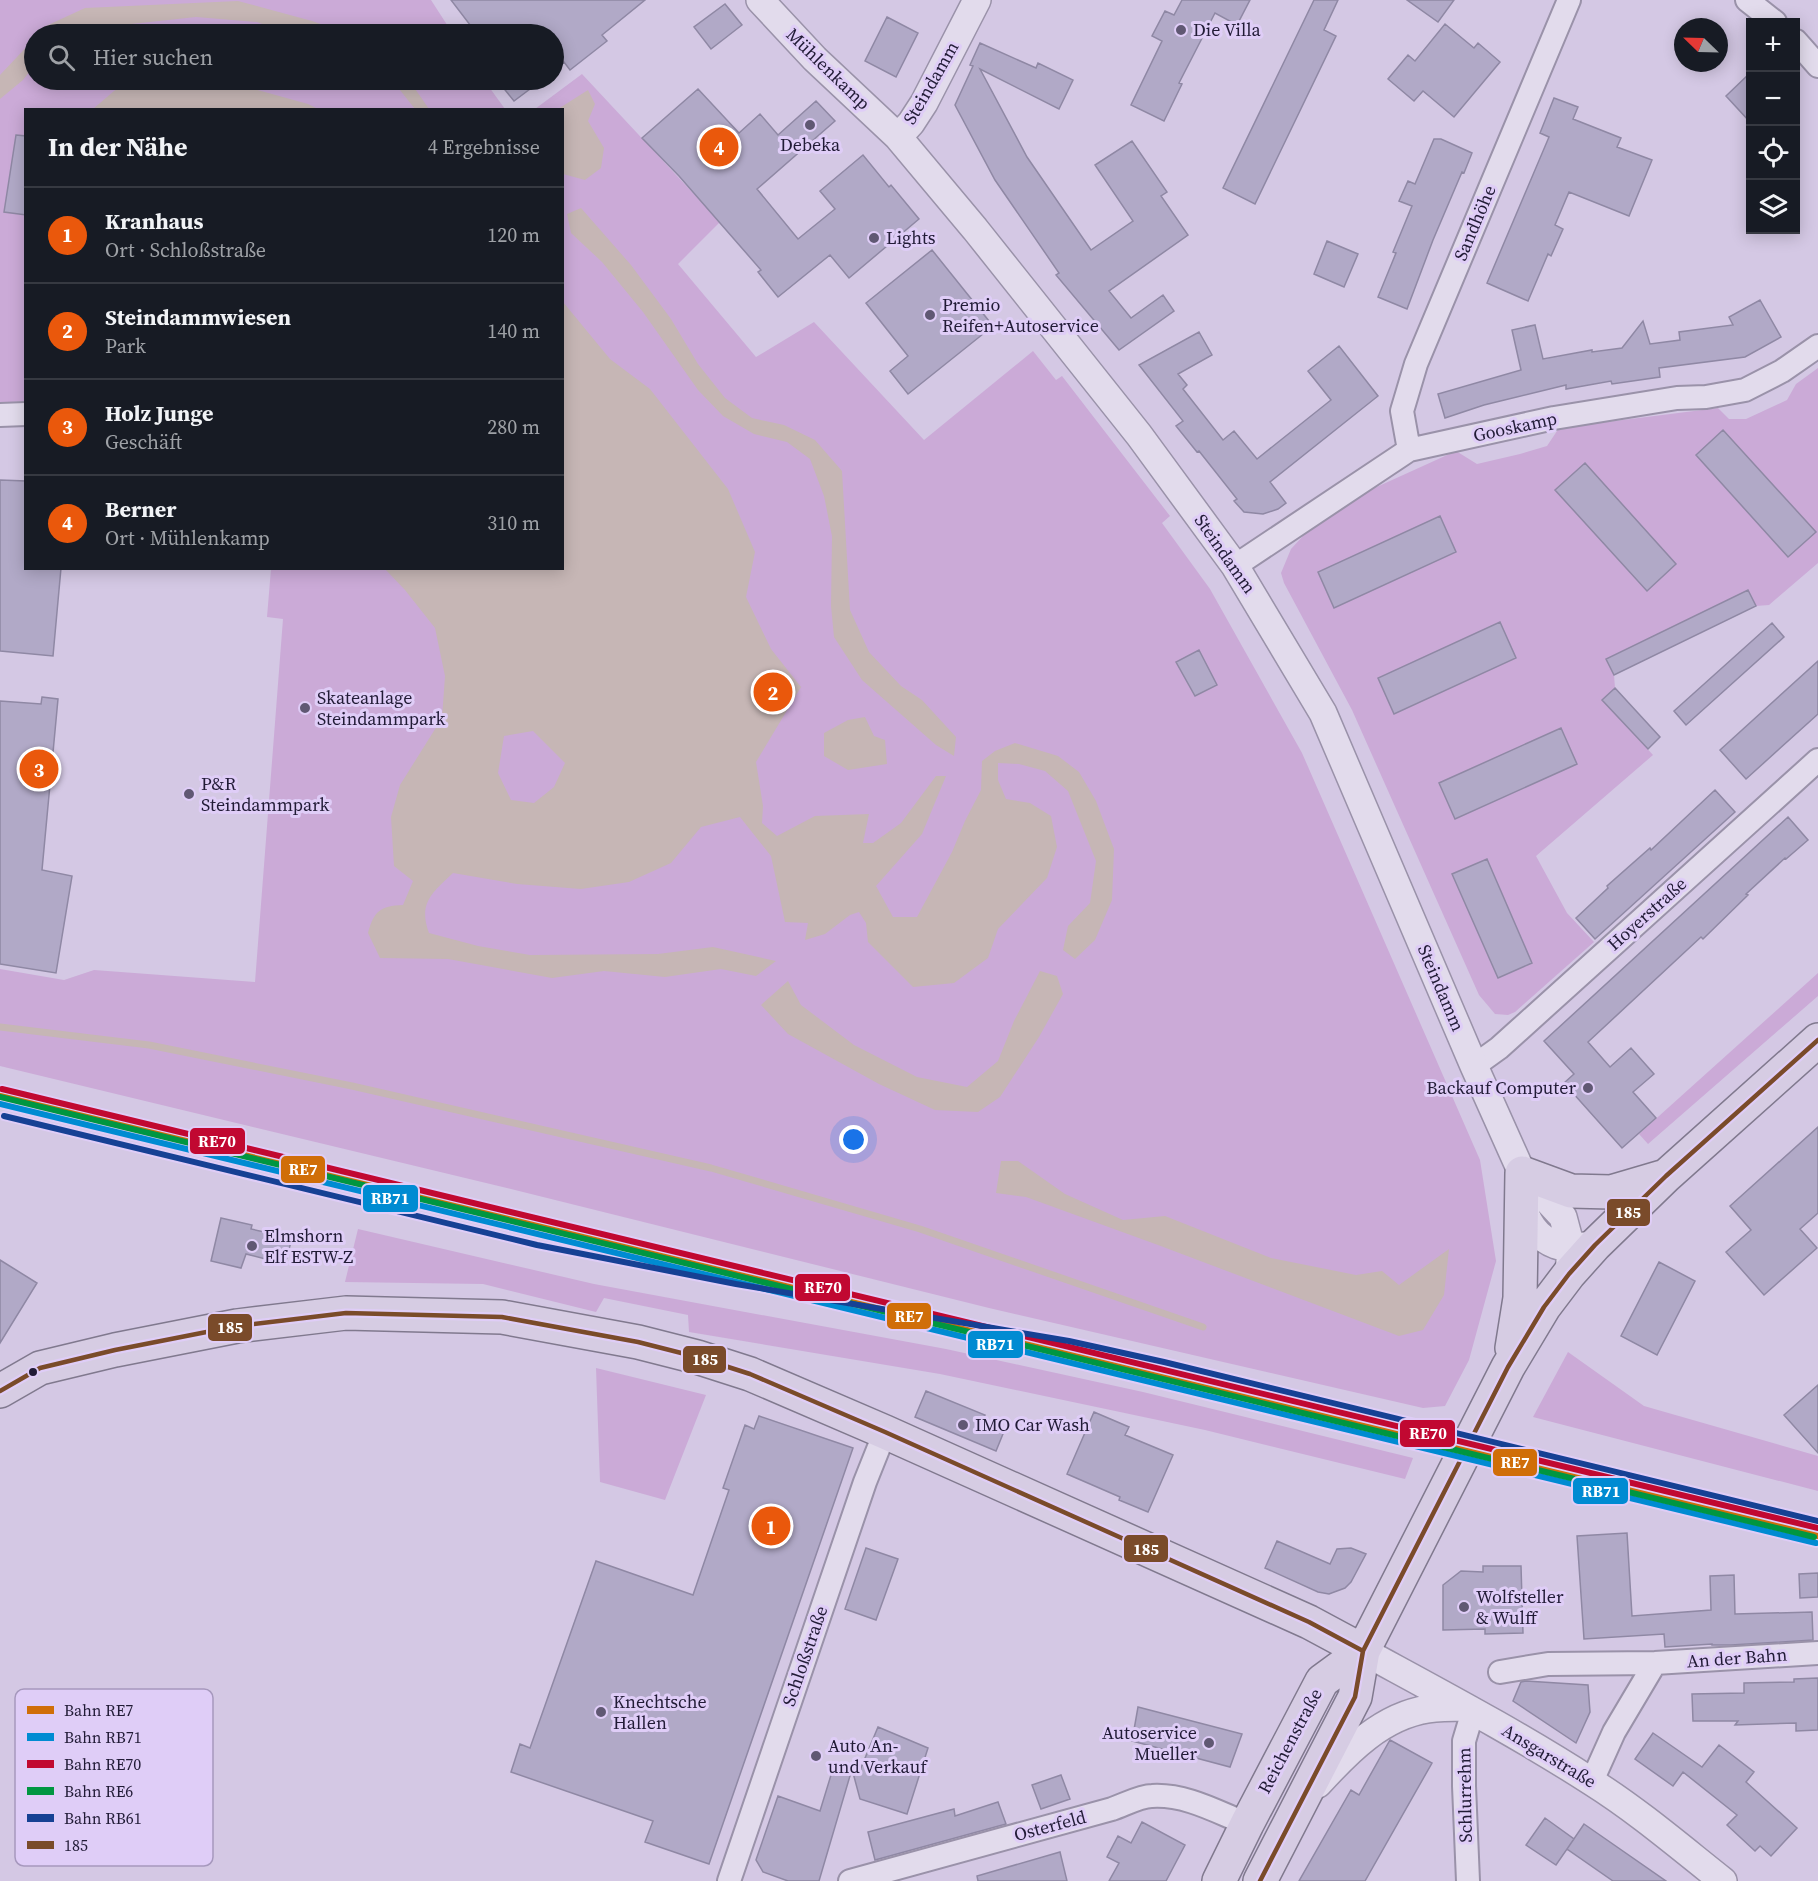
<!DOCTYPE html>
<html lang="de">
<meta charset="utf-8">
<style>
body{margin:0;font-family:"Source Serif 4",serif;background:#20242c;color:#f1f3f6}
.controls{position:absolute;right:18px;top:18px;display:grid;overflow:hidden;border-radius:0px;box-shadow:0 3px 15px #0003}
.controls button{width:54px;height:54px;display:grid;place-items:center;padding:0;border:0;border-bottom:2px solid #363941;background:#171b24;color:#f1f3f6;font:30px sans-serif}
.compass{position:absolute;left:1674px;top:18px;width:54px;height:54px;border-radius:50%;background:#171b24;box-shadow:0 3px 15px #0003;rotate:293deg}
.you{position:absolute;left:854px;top:1140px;width:21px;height:21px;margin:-15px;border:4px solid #fff;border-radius:50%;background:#1a73e8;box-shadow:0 0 0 9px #1a73e833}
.badge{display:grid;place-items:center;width:39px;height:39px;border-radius:50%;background:#ea580c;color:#fff;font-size:20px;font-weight:700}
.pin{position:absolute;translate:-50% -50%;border:3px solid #fff;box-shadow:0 2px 6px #0006}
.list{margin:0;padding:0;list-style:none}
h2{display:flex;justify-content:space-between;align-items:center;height:78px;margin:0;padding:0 24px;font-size:26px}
h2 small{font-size:20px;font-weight:400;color:#9ea1a6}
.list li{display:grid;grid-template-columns:39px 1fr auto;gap:18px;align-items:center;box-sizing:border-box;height:96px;padding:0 24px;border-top:2px solid #363941}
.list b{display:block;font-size:22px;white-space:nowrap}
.list p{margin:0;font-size:20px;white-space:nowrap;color:#9ea1a6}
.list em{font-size:20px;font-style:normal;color:#9ea1a6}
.icon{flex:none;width:33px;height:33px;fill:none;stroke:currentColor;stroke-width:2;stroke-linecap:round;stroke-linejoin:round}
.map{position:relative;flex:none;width:1818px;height:1881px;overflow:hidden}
.search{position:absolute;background:#171b24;box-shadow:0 3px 15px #0003;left:24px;top:24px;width:540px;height:66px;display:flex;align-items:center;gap:15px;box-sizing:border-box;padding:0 21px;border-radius:33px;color:#9ea1a6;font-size:22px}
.panel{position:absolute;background:#171b24;box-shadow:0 3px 15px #0003;left:24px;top:108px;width:540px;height:462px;border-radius:0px}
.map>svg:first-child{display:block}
.green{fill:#cbaad7}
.water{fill:#c6b6b5;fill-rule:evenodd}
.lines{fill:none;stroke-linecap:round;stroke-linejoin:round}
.stream{stroke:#c6b6b5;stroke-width:7}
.building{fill:#b1a9c7;stroke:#8f88a4;stroke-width:1.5}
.minor-casing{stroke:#9a92a9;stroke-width:26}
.tertiary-casing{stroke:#9a92a9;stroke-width:30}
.primary-casing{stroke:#80798e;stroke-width:36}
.minor{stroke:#e2dbec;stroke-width:22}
.tertiary{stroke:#e2dbec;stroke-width:27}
.primary{stroke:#d6cce3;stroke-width:33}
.bus-1-casing{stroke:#dfcdf7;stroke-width:9}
.bus-1{stroke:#7a4b2a;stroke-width:4.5}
.rail-1-casing{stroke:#dfcdf7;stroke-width:10}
.rail-2-casing{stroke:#dfcdf7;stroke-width:10}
.rail-3-casing{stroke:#dfcdf7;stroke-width:10}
.rail-4-casing{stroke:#dfcdf7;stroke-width:10}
.rail-5-casing{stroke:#dfcdf7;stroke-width:10}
.rail-1{stroke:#d06e08;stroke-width:6}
.rail-2{stroke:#008bd2;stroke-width:6}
.rail-3{stroke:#c10831;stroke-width:6}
.rail-4{stroke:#009641;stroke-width:6}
.rail-5{stroke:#164194;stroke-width:6}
.poi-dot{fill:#605873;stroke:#dfcdf7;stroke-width:2}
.bus-dot{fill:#211b36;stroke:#dfcdf7;stroke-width:2}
.labels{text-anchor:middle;stroke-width:6;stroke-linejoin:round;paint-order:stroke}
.poi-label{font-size:18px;fill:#211b36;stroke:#dfcdf7;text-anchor:start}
.street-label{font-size:18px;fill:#211b36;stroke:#dfcdf7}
.key{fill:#dfcdf7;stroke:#a698bd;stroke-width:1.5}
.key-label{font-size:16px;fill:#211b36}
.line-badge{stroke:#dfcdf7;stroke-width:2}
.badge-label{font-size:16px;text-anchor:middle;font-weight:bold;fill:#fff}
</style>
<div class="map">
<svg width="1818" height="1881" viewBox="0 0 1818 1881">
<rect width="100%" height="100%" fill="#d4c8e4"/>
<path class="green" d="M0,0H431L453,34H34V80H484L505,109L26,110L25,401L0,403Z
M582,74L720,222L678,264L756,357L814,322L924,440L1033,351L1056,380L1062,376L1170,516L1162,523L1210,589L1302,753L1480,1160L1496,1261L1469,1360L1445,1406L1423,1408L989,1308L519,1191L0,1066V969L64,980L94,970L255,982L283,619L267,617L271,569L562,568V110L535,109Z
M1818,368V563L1769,605L1756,606L1748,590L1607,659L1614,675L1615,688L1603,700L1653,755L1536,856L1567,913L1594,942L1515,1012L1508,1015L1495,1014L1479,995L1352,710L1284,583L1281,573L1291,549L1303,536L1348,500L1456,451L1477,464L1520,454L1547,446L1559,428L1718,408L1729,419H1746L1787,400L1796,384Z
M1818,973V996L1648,1144L1639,1134Z
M358,1229L594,1284L946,1349L1143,1392L1413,1458L1405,1479L1205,1430L940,1374L689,1332L688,1315L604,1298L596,1312L483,1284L345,1282Z
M1568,1352L1644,1406L1818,1456V1491L1533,1417Z
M596,1368L706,1395L665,1500L600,1482Z"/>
<path class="water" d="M238,1L312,21L349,34H290L257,22L196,17L122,25H87L65,34H39L46,26L85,8Z
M34,39V66L23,80L0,99V75Z
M132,80H222L308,104L318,109H93L114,91Z
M392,80H409L429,109H415Z
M588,90L595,104L588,121L604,148L601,168L585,180L563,174L562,110L558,109Z
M581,208L631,265L671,319L698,364L725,398L752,418L784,425L815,440L842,471L850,610L869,652L901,686L922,700L956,737L954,756L936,745L862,680L834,637L831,606L832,536L824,496L810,459L787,442L754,434L723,416L698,390L643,312L602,262L571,233L567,214Z
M563,302L610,359L650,389L728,489L755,552L746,597L771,649L801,687L756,762L763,806L762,823L777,836L815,816L869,814L863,843H873L901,823L936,776H946L922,834L876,886L893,917H917L952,852L965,821L981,790L982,761L995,751L1015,743L1058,756L1079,772L1096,801L1114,849L1112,900L1095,940L1075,959L1063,950L1068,926L1090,903L1096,861L1068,791L1045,771L1019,764L998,763V780L1006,799L1030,803L1051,816L1057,847L1047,878L998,929L988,958L954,983L913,987L868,942L866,923L859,912L850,915L825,934L805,940L808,923L785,922L771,856L740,817L701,827L671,863L629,882L581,889L517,884L453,873C432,893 418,903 429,933L478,946L530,955L658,954L713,947L776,961L756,976L721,969L665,977L604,971L552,978L448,959L380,958L368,933C374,911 380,906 403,905L413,881L394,866L391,817L400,785L442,718L445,676L435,628L405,590L385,569L562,568ZM533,731L565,763L554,787L534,803L511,800L498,773L504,736Z
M865,717L874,736L885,740L887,764L848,770L824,756V733L848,720Z
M1040,971L1057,976L1063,994L1039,1037L1000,1097L978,1112L935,1110L879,1084L788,1034L761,1005L788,981L801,1005L854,1045L917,1077L967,1087L998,1061L1014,1021Z
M1001,1161H1018L1065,1194L1123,1220L1165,1216L1271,1258L1356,1275L1382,1271L1399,1285L1449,1249L1444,1295L1423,1330L1399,1336L1158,1245L1026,1197L996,1193Z"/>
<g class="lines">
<path class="stream" d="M0,1027L149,1045L352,1086L711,1168L920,1229L1203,1327"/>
</g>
<path class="building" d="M451,0H645L602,35L607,41L570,70L564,62L554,70V34H477Z
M1182,0H1250L1237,25L1215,13L1179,83L1182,84L1164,121L1131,105L1162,41L1152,36L1165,11L1174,15Z
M1314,0H1338L1324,30L1336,36L1255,204L1223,188Z
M1407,0H1454L1438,22Z
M725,4L742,25L711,49L694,27Z
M887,17L918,33L896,77L865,61Z
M1445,24L1474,48L1478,43L1500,62L1454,117L1423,91L1414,101L1388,79L1408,55L1415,61Z
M980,43L1036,68L1038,63L1073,80L1059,109L980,69L1027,157L1091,250L1133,221L1095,165L1132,141L1167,192L1161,196L1188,235L1109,291L1131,318L1163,295L1174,311L1119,350L1056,275L1059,273L995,180L955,105L973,66L970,65Z
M1750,73V122L1726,96Z
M497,80H542L514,101Z
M698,89L739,133L760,114L778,135L816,101L835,121L757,189L798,239L835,209L820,191L863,155L889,187L891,185L919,219L849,278L830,255L778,297L758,272L761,270L679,176L642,138Z
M1554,98L1578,107L1573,119L1621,138L1617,147L1652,160L1629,216L1569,192L1555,225L1563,229L1551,256L1548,254L1528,301L1487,283L1549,137L1540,133Z
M16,135L26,136V215L4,212Z
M1434,139H1441L1472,153L1464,173L1462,172L1433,240L1407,309L1378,297L1396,253L1393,252L1412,206L1399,201L1408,181L1415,184Z
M1327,241L1358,254L1344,287L1314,274Z
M932,250L993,326L908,394L890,371L908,356L866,303Z
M1760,300L1781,337L1745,357L1659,368L1660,377L1612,384L1611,381L1566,389V385L1484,405L1445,418L1438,394L1521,370L1512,330L1535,325L1543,359L1592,350V352L1622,348L1643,321L1650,344L1680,340L1679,332L1733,325L1729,317Z
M1199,332L1212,355L1178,374L1187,385L1183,389L1223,440L1234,431L1257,459L1331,400L1308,371L1339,346L1378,396L1270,482L1286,503L1278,509L1263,514L1244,512L1234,501L1237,499L1199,451L1197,452L1176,426L1183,421L1139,365Z
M1723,430L1816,532L1788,557L1696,455Z
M1585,463L1676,564L1647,591L1555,490Z
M0,480L26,481V568H61L53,656L0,651Z
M1440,516L1456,552L1334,608L1318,572Z
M1748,590L1756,606L1614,675L1606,659Z
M1500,622L1516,658L1394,714L1378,678Z
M1772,623L1784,637L1686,725L1674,711Z
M1199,650L1217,685L1195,696L1176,662Z
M1818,661V714L1746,779L1720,750Z
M1615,688L1660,737L1648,749L1602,700Z
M42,697L58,699L42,870L72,876L56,973L0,964V701L41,704Z
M1561,728L1577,764L1455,819L1439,783Z
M1715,790L1735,812L1595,939L1576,918L1608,888L1607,886L1650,848L1651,850Z
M1788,817L1808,840L1786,859L1785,858L1746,894L1748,895L1703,939L1701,937L1588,1042L1610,1067L1631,1048L1654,1074L1633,1092L1656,1118L1622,1148L1564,1083L1574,1074L1544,1041Z
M1487,859L1532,963L1498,978L1452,874Z
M1818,1127V1213L1800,1229L1817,1248L1764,1295L1726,1252L1751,1230L1730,1206Z
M221,1218L252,1225L251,1229L292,1238L285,1264L246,1254L241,1268L211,1261Z
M0,1260L37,1283L0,1343Z
M1659,1262L1695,1281L1657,1355L1621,1336Z
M1818,1385V1453L1784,1415Z
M926,1391L985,1415L982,1420L1005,1429L996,1451L915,1417Z
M1094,1412L1129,1427L1125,1435L1173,1455L1148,1512L1119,1500L1120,1497L1067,1474Z
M759,1416L853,1448L709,1864L645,1842L653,1821L511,1772L520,1744L530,1748L596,1561L693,1595L729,1490L723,1488L745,1425L754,1429Z
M1627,1533L1632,1616L1711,1610L1710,1576L1734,1575L1735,1614L1812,1612L1813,1640L1731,1645H1712V1644L1665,1647L1664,1634L1584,1639L1577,1536Z
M1277,1541L1330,1564L1337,1549L1351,1548L1366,1554L1351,1582L1345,1588L1329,1594L1318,1592L1265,1568Z
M866,1548L898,1559L876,1620L845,1609Z
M1483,1566H1521L1523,1633L1485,1634V1629L1443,1630V1585L1461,1571L1483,1572Z
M1818,1573V1597L1800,1598L1799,1574Z
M1818,1678V1730L1796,1731V1723L1735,1725L1738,1721H1693L1692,1694L1744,1693V1683L1794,1682V1679Z
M1526,1681L1588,1685L1590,1712L1576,1743L1513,1701L1521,1682Z
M1138,1707L1242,1734L1230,1767L1132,1741Z
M878,1727L928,1748L907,1814L860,1799L852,1769L819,1881H788L763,1872L756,1860L778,1796L820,1811L835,1762L860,1770Z
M1653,1733L1702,1767L1719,1745L1754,1772L1746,1782L1797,1828L1771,1856L1760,1846L1755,1851L1727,1825L1737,1815L1683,1772L1673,1786L1635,1759Z
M1390,1740L1432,1763L1365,1881H1299L1351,1790L1359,1795Z
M1061,1775L1070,1799L1041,1809L1032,1785Z
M998,1802L1006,1824L875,1860L868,1832L954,1809L955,1816Z
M1545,1818L1574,1839L1556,1865L1526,1845Z
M1142,1822L1185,1845L1166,1881H1109L1119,1863L1107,1857L1118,1836L1131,1843Z
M1584,1824L1666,1881H1613L1567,1849Z
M1060,1852L1067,1881H978L977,1876Z"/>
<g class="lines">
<defs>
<path id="minor" d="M1747,0L1775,22
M1796,41L1818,66
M0,415L26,414
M1409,450L1402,411L1416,364L1569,0
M1235,566L1409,450L1554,418L1677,398L1706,397L1745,390L1782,371L1818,346
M1474,1066L1499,1048L1519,1030L1818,760
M1500,1672L1548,1664L1655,1663L1818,1653
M1592,1781L1614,1732L1655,1663
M729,1881L865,1482L885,1432
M850,1881L1112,1809C1124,1805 1140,1796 1152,1796C1186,1794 1217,1812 1247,1824
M1468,1881L1464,1786V1741L1473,1711"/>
<path id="tertiary" d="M760,0L815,59L898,137L975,229L1139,435L1235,566L1323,713L1474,1066L1522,1173L1563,1217L1571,1247L1569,1274
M898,137L911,123L924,103L977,0
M1523,1201C1524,1220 1537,1238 1556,1245C1565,1248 1575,1247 1585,1246
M1363,1651C1440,1693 1518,1734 1592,1782C1638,1811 1680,1847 1723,1881
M1318,1784C1348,1751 1382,1716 1428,1709C1440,1707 1453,1707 1465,1707"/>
<path id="primary" d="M1512,1348L1520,1298L1522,1173L1571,1191L1611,1192L1662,1177
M0,1391L40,1368L115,1350L237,1326L346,1313L502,1317L638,1342L697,1357L750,1374L885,1432L1309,1622L1363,1651
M1219,1881L1247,1824L1322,1681L1363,1651
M1260,1881L1355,1697L1363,1651L1508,1367L1544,1307L1569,1274L1595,1245L1666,1176L1818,1040"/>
</defs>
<use href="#minor" class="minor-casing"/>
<use href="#tertiary" class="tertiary-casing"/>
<use href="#primary" class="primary-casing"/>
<use href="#minor" class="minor"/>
<use href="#tertiary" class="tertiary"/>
<use href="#primary" class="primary"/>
<defs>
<path id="bus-1" d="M0,1391L40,1368L115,1350L237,1326L346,1313L502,1317L638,1342L697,1357L750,1374L885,1432L1309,1622L1363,1651
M1260,1881L1355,1697L1363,1651L1508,1367L1544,1307L1569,1274L1595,1245L1666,1176L1818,1040"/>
</defs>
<use href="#bus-1" class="bus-1-casing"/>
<use href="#bus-1" class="bus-1"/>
<defs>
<path id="rail-1" d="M0,1096L1818,1536"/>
<path id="rail-2" d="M0,1104L1816,1543"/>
<path id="rail-3" d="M2,1089L1818,1528"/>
<path id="rail-4" d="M0,1097L1814,1537"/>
<path id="rail-5" d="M4,1116L537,1245L736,1284L1069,1341L1164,1362L1818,1521"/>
</defs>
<use href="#rail-1" class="rail-1-casing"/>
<use href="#rail-2" class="rail-2-casing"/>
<use href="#rail-3" class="rail-3-casing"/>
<use href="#rail-4" class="rail-4-casing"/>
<use href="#rail-5" class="rail-5-casing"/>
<use href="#rail-1" class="rail-1"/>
<use href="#rail-2" class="rail-2"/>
<use href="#rail-3" class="rail-3"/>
<use href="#rail-4" class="rail-4"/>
<use href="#rail-5" class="rail-5"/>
</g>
<g class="poi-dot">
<circle cx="1181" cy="30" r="6"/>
<circle cx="810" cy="125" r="6"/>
<circle cx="874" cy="238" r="6"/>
<circle cx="930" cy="315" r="6"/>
<circle cx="305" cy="708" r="6"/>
<circle cx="189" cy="794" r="6"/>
<circle cx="1588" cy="1088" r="6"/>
<circle cx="252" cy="1246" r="6"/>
<circle cx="963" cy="1425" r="6"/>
<circle cx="1464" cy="1607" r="6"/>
<circle cx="601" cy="1712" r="6"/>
<circle cx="1209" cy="1743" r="6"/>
<circle cx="816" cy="1756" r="6"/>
</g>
<circle class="bus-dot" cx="33" cy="1372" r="5"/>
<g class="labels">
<g class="poi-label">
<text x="1193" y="36">Die Villa</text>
<text x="810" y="151" text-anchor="middle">Debeka</text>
<text x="886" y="244">Lights</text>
<text x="942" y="311">Premio<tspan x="942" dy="21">Reifen+Autoservice</tspan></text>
<text x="317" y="704">Skateanlage<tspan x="317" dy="21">Steindammpark</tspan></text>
<text x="201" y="790">P&amp;R<tspan x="201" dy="21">Steindammpark</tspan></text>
<text x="1576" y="1094" text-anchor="end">Backauf Computer</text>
<text x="264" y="1242">Elmshorn<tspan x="264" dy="21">Elf ESTW-Z</tspan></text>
<text x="975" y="1431">IMO Car Wash</text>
<text x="1476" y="1603">Wolfsteller<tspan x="1476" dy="21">&amp; Wulff</tspan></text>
<text x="613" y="1708">Knechtsche<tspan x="613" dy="21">Hallen</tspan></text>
<text x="1197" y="1739" text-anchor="end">Autoservice<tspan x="1197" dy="21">Mueller</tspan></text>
<text x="828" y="1752">Auto An-<tspan x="828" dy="21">und Verkauf</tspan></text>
</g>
<g class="street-label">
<text transform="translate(828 69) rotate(44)" y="6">Mühlenkamp</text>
<text transform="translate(931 83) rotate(-60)" y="6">Steindamm</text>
<text transform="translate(1475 223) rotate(-67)" y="6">Sandhöhe</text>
<text transform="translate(1515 427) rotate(-12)" y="6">Gooskamp</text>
<text transform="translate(1225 554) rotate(55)" y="6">Steindamm</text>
<text transform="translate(1647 914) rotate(-42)" y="6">Hoyerstraße</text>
<text transform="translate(1441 988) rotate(67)" y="6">Steindamm</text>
<text transform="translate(805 1656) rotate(-71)" y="6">Schloßstraße</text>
<text transform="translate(1737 1658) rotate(-4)" y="6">An der Bahn</text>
<text transform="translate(1290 1741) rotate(-62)" y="6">Reichenstraße</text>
<text transform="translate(1549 1756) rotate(31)" y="6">Ansgarstraße</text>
<text transform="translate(1465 1795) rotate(-91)" y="6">Schlurrehm</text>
<text transform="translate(1050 1826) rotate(-15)" y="6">Osterfeld</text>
</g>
</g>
<rect x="15" y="1689" width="198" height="177" rx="9" class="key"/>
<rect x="27" y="1706" width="27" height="8" fill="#d06e08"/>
<rect x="27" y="1733" width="27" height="8" fill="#008bd2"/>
<rect x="27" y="1760" width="27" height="8" fill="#c10831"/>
<rect x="27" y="1787" width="27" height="8" fill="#009641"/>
<rect x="27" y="1814" width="27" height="8" fill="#164194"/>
<rect x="27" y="1841" width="27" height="8" fill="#7a4b2a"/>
<g class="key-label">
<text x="64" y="1716">Bahn RE7</text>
<text x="64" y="1743">Bahn RB71</text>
<text x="64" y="1770">Bahn RE70</text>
<text x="64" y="1797">Bahn RE6</text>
<text x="64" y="1824">Bahn RB61</text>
<text x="64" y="1851">185</text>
</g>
<g class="line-badge">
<rect x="189" y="1127" width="57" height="28" rx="6" fill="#c10831"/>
<rect x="280" y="1155" width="46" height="29" rx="6" fill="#d06e08"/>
<rect x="362" y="1184" width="57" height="29" rx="6" fill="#008bd2"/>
<rect x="1606" y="1198" width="45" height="29" rx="6" fill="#7a4b2a"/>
<rect x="794" y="1273" width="57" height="29" rx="6" fill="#c10831"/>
<rect x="886" y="1302" width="46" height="28" rx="6" fill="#d06e08"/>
<rect x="207" y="1313" width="46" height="29" rx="6" fill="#7a4b2a"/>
<rect x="967" y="1330" width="57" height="29" rx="6" fill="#008bd2"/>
<rect x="682" y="1345" width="45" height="29" rx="6" fill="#7a4b2a"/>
<rect x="1399" y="1419" width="57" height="29" rx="6" fill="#c10831"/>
<rect x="1492" y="1448" width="46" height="29" rx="6" fill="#d06e08"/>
<rect x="1572" y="1477" width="57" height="28" rx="6" fill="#008bd2"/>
<rect x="1123" y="1534" width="46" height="29" rx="6" fill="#7a4b2a"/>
</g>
<g class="badge-label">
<text x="217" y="1147">RE70</text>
<text x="303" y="1175">RE7</text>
<text x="390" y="1204">RB71</text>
<text x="1628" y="1218">185</text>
<text x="823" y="1293">RE70</text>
<text x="909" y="1322">RE7</text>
<text x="230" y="1333">185</text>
<text x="995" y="1350">RB71</text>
<text x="705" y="1365">185</text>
<text x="1428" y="1439">RE70</text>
<text x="1515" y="1468">RE7</text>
<text x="1601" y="1497">RB71</text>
<text x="1146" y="1555">185</text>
</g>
</svg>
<div class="controls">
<button>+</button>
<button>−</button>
<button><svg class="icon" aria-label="locate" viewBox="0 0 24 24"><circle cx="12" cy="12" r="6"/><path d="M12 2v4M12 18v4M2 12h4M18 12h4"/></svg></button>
<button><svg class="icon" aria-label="layers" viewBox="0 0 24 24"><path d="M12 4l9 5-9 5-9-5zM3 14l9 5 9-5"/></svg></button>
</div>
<svg class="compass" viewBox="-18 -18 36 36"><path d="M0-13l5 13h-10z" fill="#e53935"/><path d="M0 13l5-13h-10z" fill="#9ea1a6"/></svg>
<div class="you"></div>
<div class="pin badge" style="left:771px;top:1526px">1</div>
<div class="pin badge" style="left:773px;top:692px">2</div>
<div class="pin badge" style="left:39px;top:769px">3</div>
<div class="pin badge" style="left:719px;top:147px">4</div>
<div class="search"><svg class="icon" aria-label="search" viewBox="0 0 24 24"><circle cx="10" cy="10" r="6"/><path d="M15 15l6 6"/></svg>Hier suchen</div>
<section class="panel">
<h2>In der Nähe<small>4 Ergebnisse</small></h2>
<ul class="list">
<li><span class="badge">1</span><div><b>Kranhaus</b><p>Ort · Schloßstraße</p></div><em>120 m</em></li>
<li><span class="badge">2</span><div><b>Steindammwiesen</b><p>Park</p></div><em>140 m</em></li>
<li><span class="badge">3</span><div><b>Holz Junge</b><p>Geschäft</p></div><em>280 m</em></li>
<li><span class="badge">4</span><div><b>Berner</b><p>Ort · Mühlenkamp</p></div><em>310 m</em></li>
</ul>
</section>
</div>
